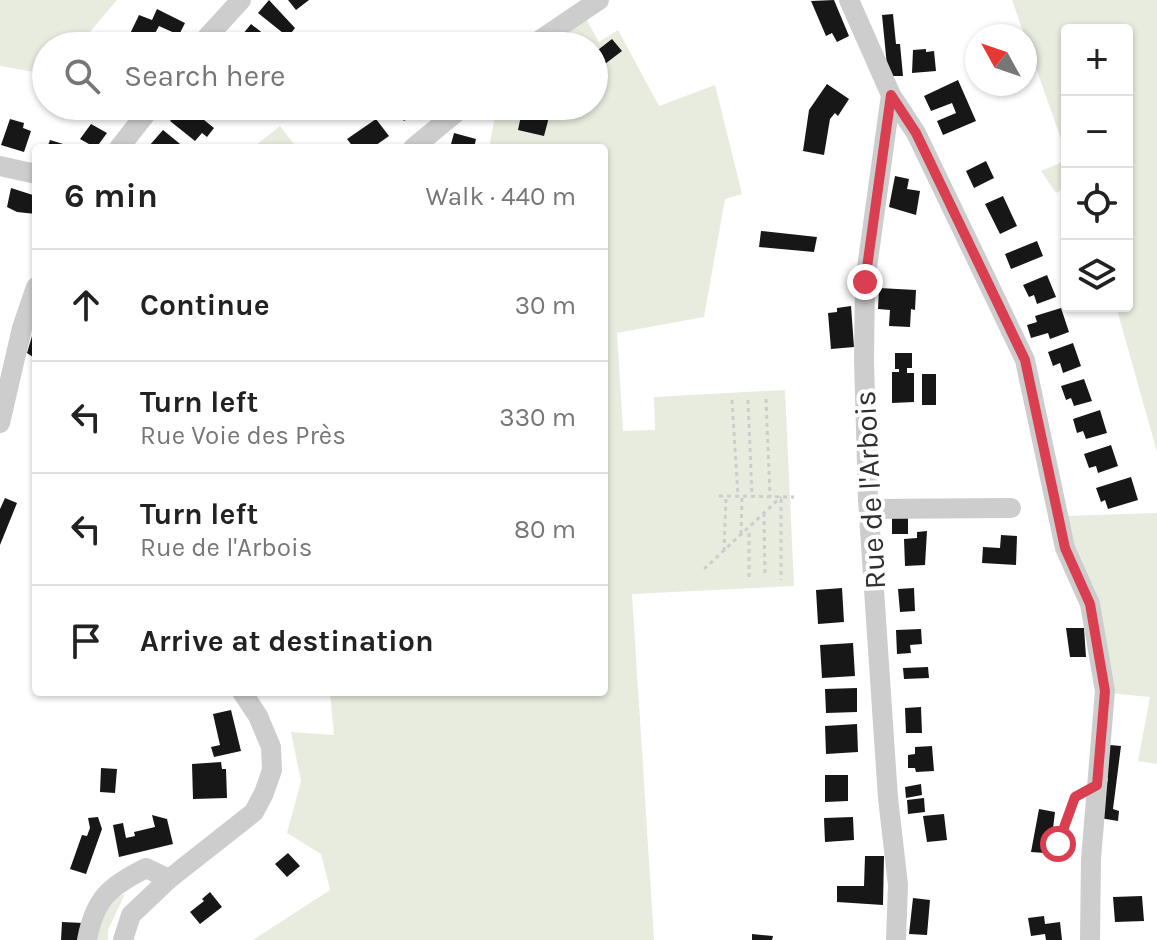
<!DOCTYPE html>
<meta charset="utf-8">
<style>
body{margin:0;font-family:Karla,sans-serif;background:#f6f6f6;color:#222}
.controls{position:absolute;right:24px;top:24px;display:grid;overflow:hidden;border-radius:8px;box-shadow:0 2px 6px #0004}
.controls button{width:72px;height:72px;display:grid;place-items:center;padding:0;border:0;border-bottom:2px solid #e0e0e0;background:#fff;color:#222;font:40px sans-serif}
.compass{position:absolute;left:965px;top:24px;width:72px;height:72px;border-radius:50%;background:#fff;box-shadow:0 2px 6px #0004;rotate:310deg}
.stop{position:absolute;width:24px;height:24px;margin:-18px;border:6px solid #da3f51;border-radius:50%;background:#fff}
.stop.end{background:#da3f51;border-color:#fff;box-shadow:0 2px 8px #0008}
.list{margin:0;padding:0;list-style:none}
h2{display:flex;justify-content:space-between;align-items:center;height:104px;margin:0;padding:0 32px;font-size:34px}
h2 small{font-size:26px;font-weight:400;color:#767676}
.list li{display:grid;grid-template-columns:52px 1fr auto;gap:24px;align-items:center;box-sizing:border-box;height:112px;padding:0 32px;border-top:2px solid #e0e0e0}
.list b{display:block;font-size:30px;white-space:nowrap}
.list p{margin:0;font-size:26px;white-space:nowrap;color:#767676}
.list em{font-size:26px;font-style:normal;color:#767676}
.icon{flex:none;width:44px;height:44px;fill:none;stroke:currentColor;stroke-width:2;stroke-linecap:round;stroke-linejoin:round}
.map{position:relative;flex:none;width:1157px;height:940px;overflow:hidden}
.search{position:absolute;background:#fff;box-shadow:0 2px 6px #0004;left:32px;top:32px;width:576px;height:88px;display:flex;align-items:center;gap:20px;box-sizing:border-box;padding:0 28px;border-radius:44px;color:#767676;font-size:30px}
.panel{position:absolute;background:#fff;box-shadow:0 2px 6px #0004;left:32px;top:144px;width:576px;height:552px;border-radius:8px}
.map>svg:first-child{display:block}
.green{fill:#e7ecdf}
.building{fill:#171717}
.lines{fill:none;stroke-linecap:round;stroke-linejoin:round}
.path{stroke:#cdcdcd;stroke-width:3;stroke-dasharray:4 4;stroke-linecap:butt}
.minor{stroke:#cdcdcd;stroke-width:20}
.route{stroke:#da3f51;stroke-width:10}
.labels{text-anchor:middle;stroke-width:8;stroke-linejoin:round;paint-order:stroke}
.street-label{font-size:30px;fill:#303030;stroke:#fff}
</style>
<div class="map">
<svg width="1157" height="940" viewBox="0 0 1157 940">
<rect width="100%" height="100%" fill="#fff"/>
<path class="green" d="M0,0H117L78,46H46V74L0,66Z
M1012,0H1157V452L1116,306H1127V30H1067V156Z
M585,17L599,42L618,30L659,106L715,85L742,194L725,199L704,317L617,333L623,431L655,430L654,397L785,390L794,586L632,594L654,940H253L330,890L321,854L287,833L301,781L291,732L334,735L330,692H604V148H489L497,106H594V46H550Z
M280,126L297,148H252Z
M1067,160V186L1056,193L1041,171Z
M1157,513V764L1138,761L1150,697L1108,693L1063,516Z
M125,894L108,930V940H93L103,902Z"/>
<path class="building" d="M269,0L295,28L288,37L258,13Z
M288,0H309L296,10Z
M834,0L849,36L837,42L832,33L826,36L811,1Z
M157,9L185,23L179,35L159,26L148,46H132L134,42L128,38L139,15L152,20Z
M893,14L896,44H900L903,76H888L882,15Z
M251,24L274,42L271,46H246L238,40Z
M612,39L622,51L601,67L594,59V53Z
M926,49V52L934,51L936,71L912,73L913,50Z
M958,80L976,121L943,135L937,121L956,113L952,103L931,111L924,96Z
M827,84L849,99L838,116L835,113L830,119L824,155L803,151L809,110Z
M393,106H425L404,121Z
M507,106H525L512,117L505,108Z
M188,107L214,128L207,137L202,133L195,141L170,121L178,112L182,116Z
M522,111L549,117L544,136L518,130Z
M10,119L24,123L23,128L31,131L24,152L1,145Z
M376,119L389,136L372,148H354L347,139Z
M91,124L107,133L96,148L80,139Z
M163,130L185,148H151L149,146Z
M454,133L476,139L474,148H450Z
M50,140L73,147V148H47Z
M986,161L994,178L974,188L966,171Z
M895,176L909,179L907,189L920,191L916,215L889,207Z
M11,188L36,196V214L17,212L7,207Z
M1003,196L1017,226L1000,234L985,204Z
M761,231L817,237L814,252L759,247Z
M1037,241L1043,256L1011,269L1005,254Z
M1047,275L1056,297L1037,304L1034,295L1029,297L1023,285Z
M879,288L916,290L915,310L911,309L910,327L889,326L890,310L878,309Z
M851,306L854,347L831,349L828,313L837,312V308Z
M1061,308L1069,332L1050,339L1048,333L1031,338L1027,325L1037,322L1035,316Z
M35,326H36V359L27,353Z
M1073,343L1081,366L1063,373L1060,363L1053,366L1048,352Z
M895,353H912V368H907V373H914V402L892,403V372H899V369H895Z
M922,374H936V405H922Z
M1084,379L1092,401L1074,406L1071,398L1066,400L1061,386Z
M1100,410L1107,433L1086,439L1083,431L1077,433L1073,419Z
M1111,445L1118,466L1098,473L1096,466L1089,468L1084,454Z
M1131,477L1138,500L1108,509L1105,500L1101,502L1096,488Z
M5,498L17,503L0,545V509Z
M892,516H908V534H892Z
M927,531L925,565L905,566L904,539L917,538V532Z
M1001,535L1017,536L1016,565L982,563L983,547L1000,548Z
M842,588L844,622L818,624L816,590Z
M914,588L915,611L900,612L898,589Z
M1066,628H1084L1086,657H1070Z
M921,629L922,644L910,645L911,653L897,654L896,630Z
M853,643L855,676L822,678L820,645Z
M928,667L929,678L904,679L903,668Z
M857,688V712L826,713L825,689Z
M921,707L922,733H906L905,708Z
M231,710L241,751L214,757L211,747L220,745L213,714Z
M857,724L858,752L826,754L825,726Z
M1110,745L1121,746L1113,809L1119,811L1118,821L1100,818L1108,778H1106Z
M932,746L934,771L916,772L915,768H908V755L915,754V747Z
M221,762L222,769H226L227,798L193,799L192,764Z
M101,768L117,769L115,793L100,792Z
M825,775H848V801L825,802Z
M921,784L922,795L906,798L905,787Z
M924,798L925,812L908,814L907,800Z
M1039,809L1055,812L1051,845H1046L1045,853L1031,852Z
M944,814L947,840L927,842L923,816Z
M152,815L167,819L173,844L119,857L113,825L123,823L126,838L135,836L134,832L155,827Z
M98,817L102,829L86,874L70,869L82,835L87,836L90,828L88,818Z
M853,817L854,840L825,842L824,818Z
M288,853L300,866L287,877L275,864Z
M865,856H884L883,905L837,902V886H864Z
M210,892L222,907L200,924L190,912L204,901L202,899Z
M1142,896L1144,921L1115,922L1113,897Z
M913,898L930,900L927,935L909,934Z
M1044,916L1045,924L1060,922L1062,940H1046L1045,934L1031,936L1028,918Z
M62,922L84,923L83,940H61Z
M752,934L773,936L772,940H752Z"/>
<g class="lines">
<path class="path" d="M766,399L770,497
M732,400L738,496
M748,400L752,496
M719,496L794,497
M781,499V580
M764,513L765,577
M741,534L742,496
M724,551L726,496
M704,569L781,497
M749,577V529
M1058,844L1075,797L1080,794"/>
<path class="minor" d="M849,0L891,95L916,133L1025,360L1065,548L1090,604L1105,691L1091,859L1090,940
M199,46L241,0
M531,46L599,0
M891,95L865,282L864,360L868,500L888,798L898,885L896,940
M119,148L152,106
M413,148L464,106
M0,166L36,174
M0,423L22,328L36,287
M869,509L1011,508
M87,940C95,898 109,887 146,868L169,879
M123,940L131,915L169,879L254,812L264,793L272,770L271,747L258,716L242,692"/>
</g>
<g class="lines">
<path class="route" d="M865,282L891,95L916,133L1025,360L1065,548L1090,604L1105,691L1097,785L1075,797L1058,844"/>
</g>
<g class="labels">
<g class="street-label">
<text transform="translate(870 490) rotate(-93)" y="10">Rue de l'Arbois</text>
</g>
</g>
</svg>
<div class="controls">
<button>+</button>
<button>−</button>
<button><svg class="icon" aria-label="locate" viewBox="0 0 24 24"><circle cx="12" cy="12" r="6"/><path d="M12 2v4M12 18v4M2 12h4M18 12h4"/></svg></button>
<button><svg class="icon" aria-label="layers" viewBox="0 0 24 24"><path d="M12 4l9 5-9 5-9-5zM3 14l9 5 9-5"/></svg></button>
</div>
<svg class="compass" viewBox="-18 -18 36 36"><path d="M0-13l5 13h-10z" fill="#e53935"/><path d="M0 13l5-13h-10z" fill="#767676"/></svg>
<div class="stop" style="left:1058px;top:844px"></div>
<div class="stop end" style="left:865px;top:282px"></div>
<div class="search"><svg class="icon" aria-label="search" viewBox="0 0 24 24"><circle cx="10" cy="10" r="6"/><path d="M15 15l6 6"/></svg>Search here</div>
<section class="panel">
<h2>6 min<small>Walk · 440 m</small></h2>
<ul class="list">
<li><svg class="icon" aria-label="ahead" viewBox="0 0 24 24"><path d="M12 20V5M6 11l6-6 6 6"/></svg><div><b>Continue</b></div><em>30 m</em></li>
<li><svg class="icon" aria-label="left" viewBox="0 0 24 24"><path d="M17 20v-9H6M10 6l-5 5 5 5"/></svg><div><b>Turn left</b><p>Rue Voie des Près</p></div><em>330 m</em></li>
<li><svg class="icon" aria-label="left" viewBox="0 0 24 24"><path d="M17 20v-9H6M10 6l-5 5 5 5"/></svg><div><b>Turn left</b><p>Rue de l'Arbois</p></div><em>80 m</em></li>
<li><svg class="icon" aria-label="arrive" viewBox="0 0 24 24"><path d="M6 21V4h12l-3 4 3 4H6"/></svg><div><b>Arrive at destination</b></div></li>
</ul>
</section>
</div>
